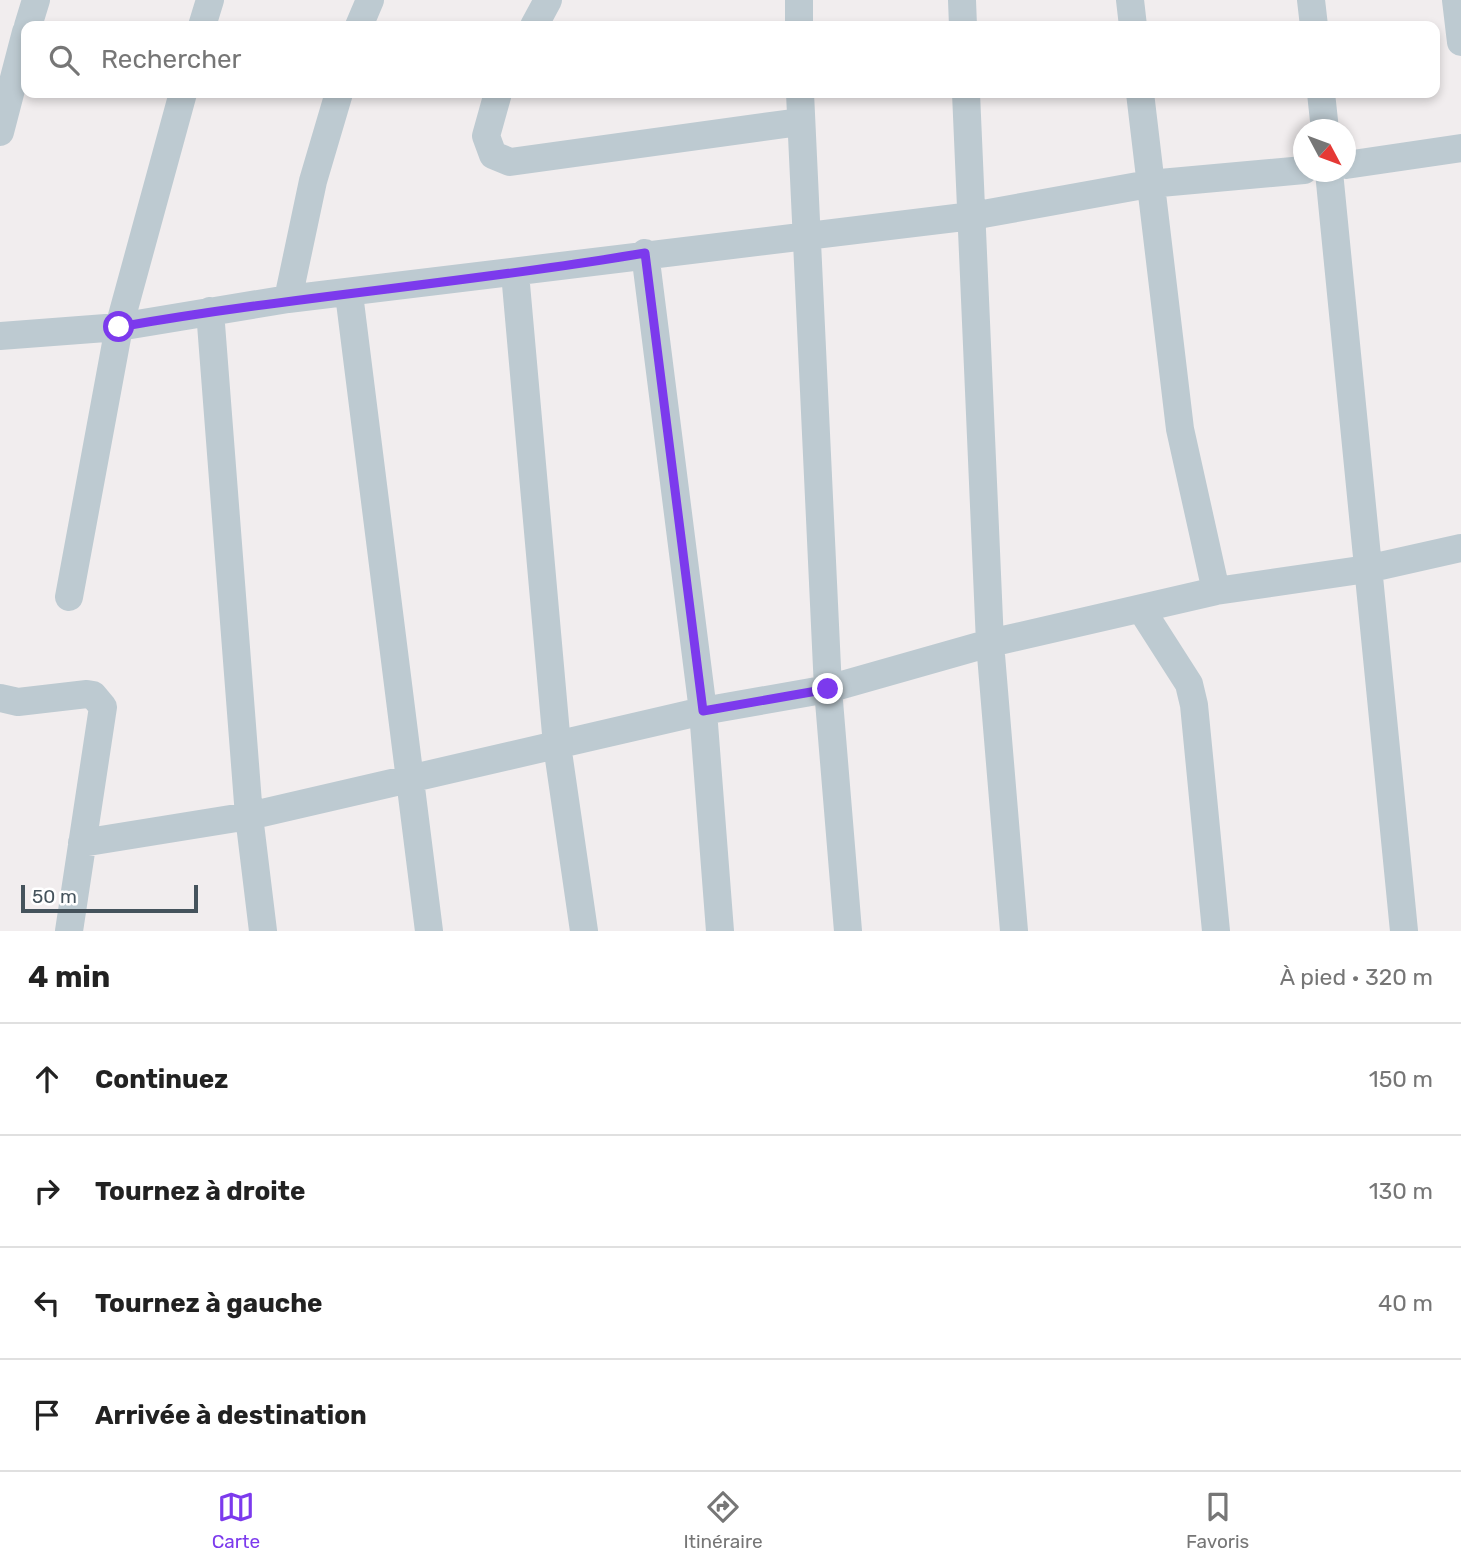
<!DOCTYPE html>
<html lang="fr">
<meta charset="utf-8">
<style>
body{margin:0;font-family:Rubik,sans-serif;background:#f6f6f6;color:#222}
.compass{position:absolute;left:1293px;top:119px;width:63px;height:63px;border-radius:50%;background:#fff;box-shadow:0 4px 10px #0003;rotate:131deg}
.scale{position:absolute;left:21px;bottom:18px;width:177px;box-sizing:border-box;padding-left:7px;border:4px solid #45535c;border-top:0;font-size:19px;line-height:24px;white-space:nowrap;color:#45535c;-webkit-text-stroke:5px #fff;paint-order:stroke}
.stop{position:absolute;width:21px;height:21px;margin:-16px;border:5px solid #7c3aed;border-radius:50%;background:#fff}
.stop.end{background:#7c3aed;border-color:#fff;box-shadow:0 2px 7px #0008}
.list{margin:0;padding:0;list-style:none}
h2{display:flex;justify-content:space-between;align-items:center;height:91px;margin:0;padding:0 28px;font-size:30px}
h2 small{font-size:23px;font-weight:400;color:#767676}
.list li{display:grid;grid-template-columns:46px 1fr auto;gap:21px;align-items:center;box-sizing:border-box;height:112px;padding:0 28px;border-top:2px solid #e0e0e0}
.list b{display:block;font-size:26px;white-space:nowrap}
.list em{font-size:23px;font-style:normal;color:#767676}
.icon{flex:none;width:38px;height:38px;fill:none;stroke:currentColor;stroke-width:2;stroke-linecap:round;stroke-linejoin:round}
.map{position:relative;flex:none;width:1461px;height:931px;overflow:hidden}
.search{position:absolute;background:#fff;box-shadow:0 4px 10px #0003;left:21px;right:21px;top:21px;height:77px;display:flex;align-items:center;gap:18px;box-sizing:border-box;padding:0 24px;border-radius:14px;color:#767676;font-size:26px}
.sheet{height:539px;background:#fff}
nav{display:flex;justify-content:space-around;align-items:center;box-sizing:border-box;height:98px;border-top:2px solid #e0e0e0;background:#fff;font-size:19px;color:#767676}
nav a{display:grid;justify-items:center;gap:4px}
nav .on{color:#7c3aed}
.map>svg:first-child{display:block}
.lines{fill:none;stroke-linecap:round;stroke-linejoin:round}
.minor{stroke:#bdcad1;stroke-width:28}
.route{stroke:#7c3aed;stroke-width:9}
</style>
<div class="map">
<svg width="1461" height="931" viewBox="0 0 1461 931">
<rect width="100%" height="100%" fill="#f1edee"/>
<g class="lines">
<path class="minor" d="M799,0V26
M962,0L963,26
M1130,0L1133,26
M1311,0L1314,26
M1456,0L1461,42
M28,26L36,0
M202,26L210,0
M359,26L370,0
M534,26L548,0
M498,93L486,136L493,155L510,162L800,122
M800,93L828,689L848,931
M966,93L990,643L1014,931
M1140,93L1180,429L1216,591
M1321,93L1325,130
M0,132L26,32
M1346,165L1461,148
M1329,172L1404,931
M645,253L703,711L720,931
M515,273L557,745L584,931
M349,294L429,931
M288,299L313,181L339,93
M210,311L249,816L263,931
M0,336L119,327L288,299L972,216L1149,184L1304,170
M69,597L119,327L183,93
M1141,609L1189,684L1194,705L1216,931
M0,698L18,702L87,694L93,695L103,707L69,931
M82,843L249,816L703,711L828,689L990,643L1216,591L1367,569L1461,548"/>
</g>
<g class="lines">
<path class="route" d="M119,327C294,296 470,283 645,253L703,711L828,689"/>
</g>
</svg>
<svg class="compass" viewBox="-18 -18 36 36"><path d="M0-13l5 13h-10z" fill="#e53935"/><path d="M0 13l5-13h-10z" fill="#767676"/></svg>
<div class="scale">50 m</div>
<div class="stop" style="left:119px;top:327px"></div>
<div class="stop end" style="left:828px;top:689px"></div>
<div class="search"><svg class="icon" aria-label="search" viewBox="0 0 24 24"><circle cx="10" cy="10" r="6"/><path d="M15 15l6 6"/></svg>Rechercher</div>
</div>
<section class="sheet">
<h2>4 min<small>À pied · 320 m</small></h2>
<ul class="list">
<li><svg class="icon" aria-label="ahead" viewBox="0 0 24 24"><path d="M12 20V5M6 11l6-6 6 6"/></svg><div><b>Continuez</b></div><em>150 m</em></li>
<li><svg class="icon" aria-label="right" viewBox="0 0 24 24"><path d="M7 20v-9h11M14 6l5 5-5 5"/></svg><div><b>Tournez à droite</b></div><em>130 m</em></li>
<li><svg class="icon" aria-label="left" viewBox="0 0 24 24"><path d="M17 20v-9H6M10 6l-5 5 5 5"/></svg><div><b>Tournez à gauche</b></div><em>40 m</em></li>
<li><svg class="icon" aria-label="arrive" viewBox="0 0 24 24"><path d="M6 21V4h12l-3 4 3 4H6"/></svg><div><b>Arrivée à destination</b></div></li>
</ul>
</section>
<nav>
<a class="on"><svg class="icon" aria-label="map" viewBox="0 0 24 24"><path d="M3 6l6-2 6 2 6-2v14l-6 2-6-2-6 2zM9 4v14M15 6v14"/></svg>Carte</a>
<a><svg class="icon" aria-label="directions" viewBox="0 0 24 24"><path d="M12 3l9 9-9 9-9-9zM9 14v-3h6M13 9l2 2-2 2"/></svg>Itinéraire</a>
<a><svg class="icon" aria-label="saved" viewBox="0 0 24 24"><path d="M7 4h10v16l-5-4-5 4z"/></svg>Favoris</a>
</nav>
